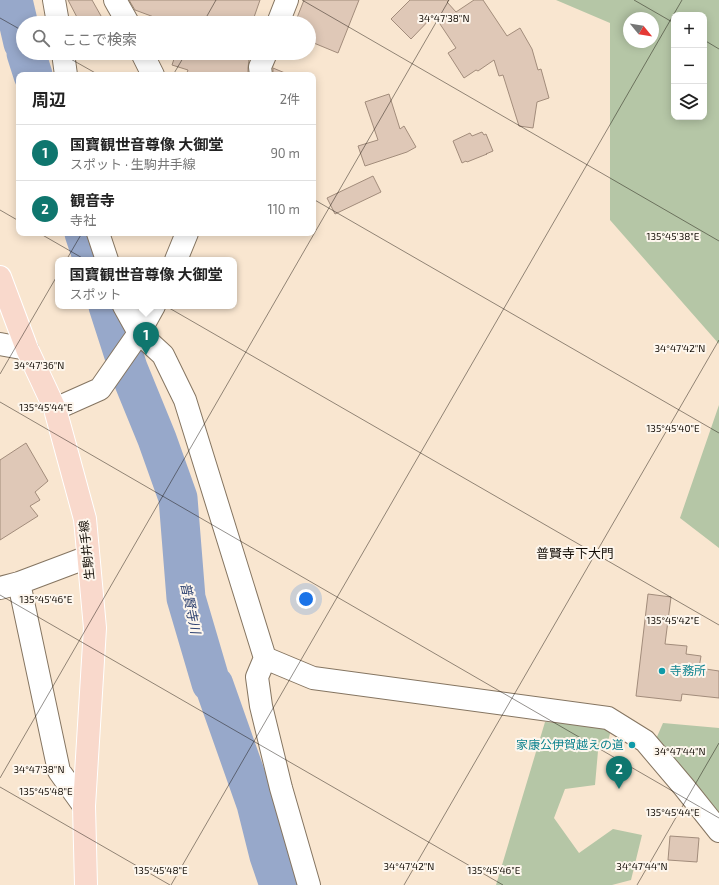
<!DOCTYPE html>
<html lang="ja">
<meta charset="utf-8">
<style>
body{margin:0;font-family:"Exo 2","Noto Sans JP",sans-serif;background:#f2f2f2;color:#222}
.controls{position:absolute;right:12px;top:12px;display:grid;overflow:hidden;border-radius:8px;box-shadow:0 2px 10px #0003}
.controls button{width:36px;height:36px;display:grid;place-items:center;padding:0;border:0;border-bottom:1px solid #e0e0e0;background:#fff;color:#222;font:20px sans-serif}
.compass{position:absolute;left:623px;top:12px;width:36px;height:36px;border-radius:50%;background:#fff;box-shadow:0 2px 10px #0003;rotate:120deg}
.you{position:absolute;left:306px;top:599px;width:14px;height:14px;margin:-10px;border:3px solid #fff;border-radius:50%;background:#1a73e8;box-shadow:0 0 0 6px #1a73e833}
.badge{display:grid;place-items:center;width:26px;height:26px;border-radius:50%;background:#0f766e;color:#fff;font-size:13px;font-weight:700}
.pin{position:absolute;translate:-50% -33px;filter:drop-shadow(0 1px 2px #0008)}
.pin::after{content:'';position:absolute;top:21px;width:14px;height:12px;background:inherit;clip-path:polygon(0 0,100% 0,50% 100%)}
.popup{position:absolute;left:55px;top:257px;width:182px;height:52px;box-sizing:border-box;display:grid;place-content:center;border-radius:8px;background:#fff;filter:drop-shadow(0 1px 3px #0005);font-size:13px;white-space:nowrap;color:#767676}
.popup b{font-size:15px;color:#222}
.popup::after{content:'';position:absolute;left:50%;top:100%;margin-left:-8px;border:8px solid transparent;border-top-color:#fff}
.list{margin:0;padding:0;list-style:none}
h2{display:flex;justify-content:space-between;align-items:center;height:52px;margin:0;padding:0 16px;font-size:17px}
h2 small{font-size:13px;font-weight:400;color:#767676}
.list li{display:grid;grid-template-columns:26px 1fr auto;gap:12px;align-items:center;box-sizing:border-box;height:56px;padding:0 16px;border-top:1px solid #e0e0e0}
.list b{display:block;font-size:15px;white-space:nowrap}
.list p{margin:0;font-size:13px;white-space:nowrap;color:#767676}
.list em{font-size:13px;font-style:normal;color:#767676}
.icon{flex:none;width:22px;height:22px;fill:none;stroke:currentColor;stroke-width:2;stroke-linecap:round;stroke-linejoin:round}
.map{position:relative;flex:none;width:719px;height:885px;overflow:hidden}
.search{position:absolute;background:#fff;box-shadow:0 2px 10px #0003;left:16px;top:16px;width:300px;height:44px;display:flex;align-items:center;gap:10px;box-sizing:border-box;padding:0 14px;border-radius:22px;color:#767676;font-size:15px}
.panel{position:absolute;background:#fff;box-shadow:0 2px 10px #0003;left:16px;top:72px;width:300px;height:164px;border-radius:8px}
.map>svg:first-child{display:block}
.green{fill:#b5c6a6;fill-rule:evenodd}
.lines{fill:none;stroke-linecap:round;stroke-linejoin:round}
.river{stroke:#97a8ca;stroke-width:39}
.building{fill:#dfc8b7;stroke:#a28c7b}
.minor-casing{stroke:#857561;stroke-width:24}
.major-casing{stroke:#fff;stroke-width:24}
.minor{stroke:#fff;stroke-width:22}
.major{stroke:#f9d9cc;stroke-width:22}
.ticks{fill:none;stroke:#120c05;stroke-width:1;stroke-opacity:0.45}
.culture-dot{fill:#0f9aa8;stroke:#fdf6ed;stroke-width:1.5}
.labels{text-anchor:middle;stroke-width:4;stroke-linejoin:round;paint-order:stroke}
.street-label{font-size:12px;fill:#120c05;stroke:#fdf6ed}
.culture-label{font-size:12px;fill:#0d838f;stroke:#fdf6ed;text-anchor:start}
.neighbourhood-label{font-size:13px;fill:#120c05;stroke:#fdf6ed}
.water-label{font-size:13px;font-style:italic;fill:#2d4170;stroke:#fdf6ed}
.ticks-label{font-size:10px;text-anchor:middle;fill:#120c05;stroke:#fdf6ed;stroke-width:4;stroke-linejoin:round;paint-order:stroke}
</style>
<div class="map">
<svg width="719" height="885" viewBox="0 0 719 885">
<rect width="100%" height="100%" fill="#f9e6d0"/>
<path class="green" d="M556,0H719V344L610,220V23ZM674,15H704V117H674ZM629,18H653V42H629Z
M719,405V548L680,518Z
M545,722L612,726L607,745L598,751L595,785L565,789L554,818L579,853L613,829L642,835L631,880L612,885H496Z
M663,723L719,728V816L656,739Z"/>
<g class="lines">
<path class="river" d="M13,0L23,43
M26,53L33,75
M84,233L93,260
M108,306L128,368L157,439L178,498L186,598L211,683L214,685L256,804L269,856L279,885"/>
</g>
<path class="building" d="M68,0H92L105,23H80Z
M129,0H260L252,23H170L135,10Z
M304,0H359L338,53L309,41V23H295Z
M410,0H449L447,2L456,12L474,0H483L507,36L520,28L532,49L538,70L541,69L549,98L537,102L533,128L519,126L503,75L499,76L494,60L478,71L476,70L464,78L448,53L456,48L434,15L411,39L391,19Z
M176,53H230L249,60L248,68V75H186L188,70L172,65Z
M273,68L285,73L284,75H273Z
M389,94L400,129L404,126L416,147L407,152L365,166L358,146L378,140L365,102Z
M482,132L484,135L486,134L493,151L486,154H487L467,162L466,161L462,163L453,141L470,133L472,136Z
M373,176L381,192L335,214L327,198Z
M26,443L48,481L35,492L40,500L30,506L38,516L0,540V460Z
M648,594L671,597L665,644L687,646L686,654L701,656L699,668L719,671V698L682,694L681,701L636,696Z
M670,836L699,838L697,862L668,860Z"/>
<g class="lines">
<defs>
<path id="minor" d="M54,0L58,23
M115,0L128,23
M278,23L287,0
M63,53L66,75
M142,53L153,75
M261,75L260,67L266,53
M98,233L107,260
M176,260L187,233
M124,306L139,333L163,355L185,400L265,658L257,677L261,706L281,788L309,885
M0,344L27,349
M55,409L100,389L139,333L154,306
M19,583L59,771L84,806
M0,588L19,583L88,557
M265,658L313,678L608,718L645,741L684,787L719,831"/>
<path id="major" d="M0,277L27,349L55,409L85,519L95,628L84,806L86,885"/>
</defs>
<use href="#minor" class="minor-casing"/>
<use href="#major" class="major-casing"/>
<use href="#minor" class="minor"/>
<use href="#major" class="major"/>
</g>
<path class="ticks" d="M302,0L719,241M634,0L674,23M0,18L23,31M203,23L216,0M704,40L719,49M60,53L99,75M173,75L186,53M313,199L719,433M0,210L19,221M39,233L719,625M0,374L82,233M0,402L719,818M0,595L503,885M0,778L449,0M0,787L170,885M171,885L682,0M404,885L719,340M637,885L719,743"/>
<g class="culture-dot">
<circle cx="662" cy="671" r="4"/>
<circle cx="632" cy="745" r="4"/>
</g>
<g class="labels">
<g class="street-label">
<text transform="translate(87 550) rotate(-96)" y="4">生駒井手線</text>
</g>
<g class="culture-label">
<text x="670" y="675">寺務所</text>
<text x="624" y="749" text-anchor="end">家康公伊賀越えの道</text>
</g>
<g class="neighbourhood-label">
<text x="575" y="558">普賢寺下大門</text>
</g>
<g class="water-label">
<text transform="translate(191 608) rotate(78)" y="5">普賢寺川</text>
</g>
</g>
<g class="ticks-label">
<text x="444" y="22">34°47'38"N</text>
<text x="673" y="240">135°45'38"E</text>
<text x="680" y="352">34°47'42"N</text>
<text x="39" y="369">34°47'36"N</text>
<text x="46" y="411">135°45'44"E</text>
<text x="673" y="432">135°45'40"E</text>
<text x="46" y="603">135°45'46"E</text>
<text x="673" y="624">135°45'42"E</text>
<text x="680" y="755">34°47'44"N</text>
<text x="39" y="773">34°47'38"N</text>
<text x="46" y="795">135°45'48"E</text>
<text x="673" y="816">135°45'44"E</text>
<text x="409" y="870">34°47'42"N</text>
<text x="642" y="870">34°47'44"N</text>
<text x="161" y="874">135°45'48"E</text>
<text x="494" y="874">135°45'46"E</text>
</g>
</svg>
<div class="controls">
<button>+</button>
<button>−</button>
<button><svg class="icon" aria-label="layers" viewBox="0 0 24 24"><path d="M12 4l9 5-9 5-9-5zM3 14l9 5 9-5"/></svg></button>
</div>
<svg class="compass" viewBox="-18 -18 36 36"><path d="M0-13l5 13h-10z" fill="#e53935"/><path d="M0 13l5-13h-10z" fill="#767676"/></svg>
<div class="you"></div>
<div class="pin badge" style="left:146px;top:355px">1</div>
<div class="popup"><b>国寶観世音尊像 大御堂</b>スポット</div>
<div class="pin badge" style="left:619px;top:789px">2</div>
<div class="search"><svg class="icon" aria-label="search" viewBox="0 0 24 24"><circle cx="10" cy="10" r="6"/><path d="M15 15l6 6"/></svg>ここで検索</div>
<section class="panel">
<h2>周辺<small>2件</small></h2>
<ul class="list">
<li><span class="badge">1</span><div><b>国寶観世音尊像 大御堂</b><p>スポット · 生駒井手線</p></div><em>90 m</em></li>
<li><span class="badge">2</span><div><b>観音寺</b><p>寺社</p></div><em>110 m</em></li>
</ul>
</section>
</div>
